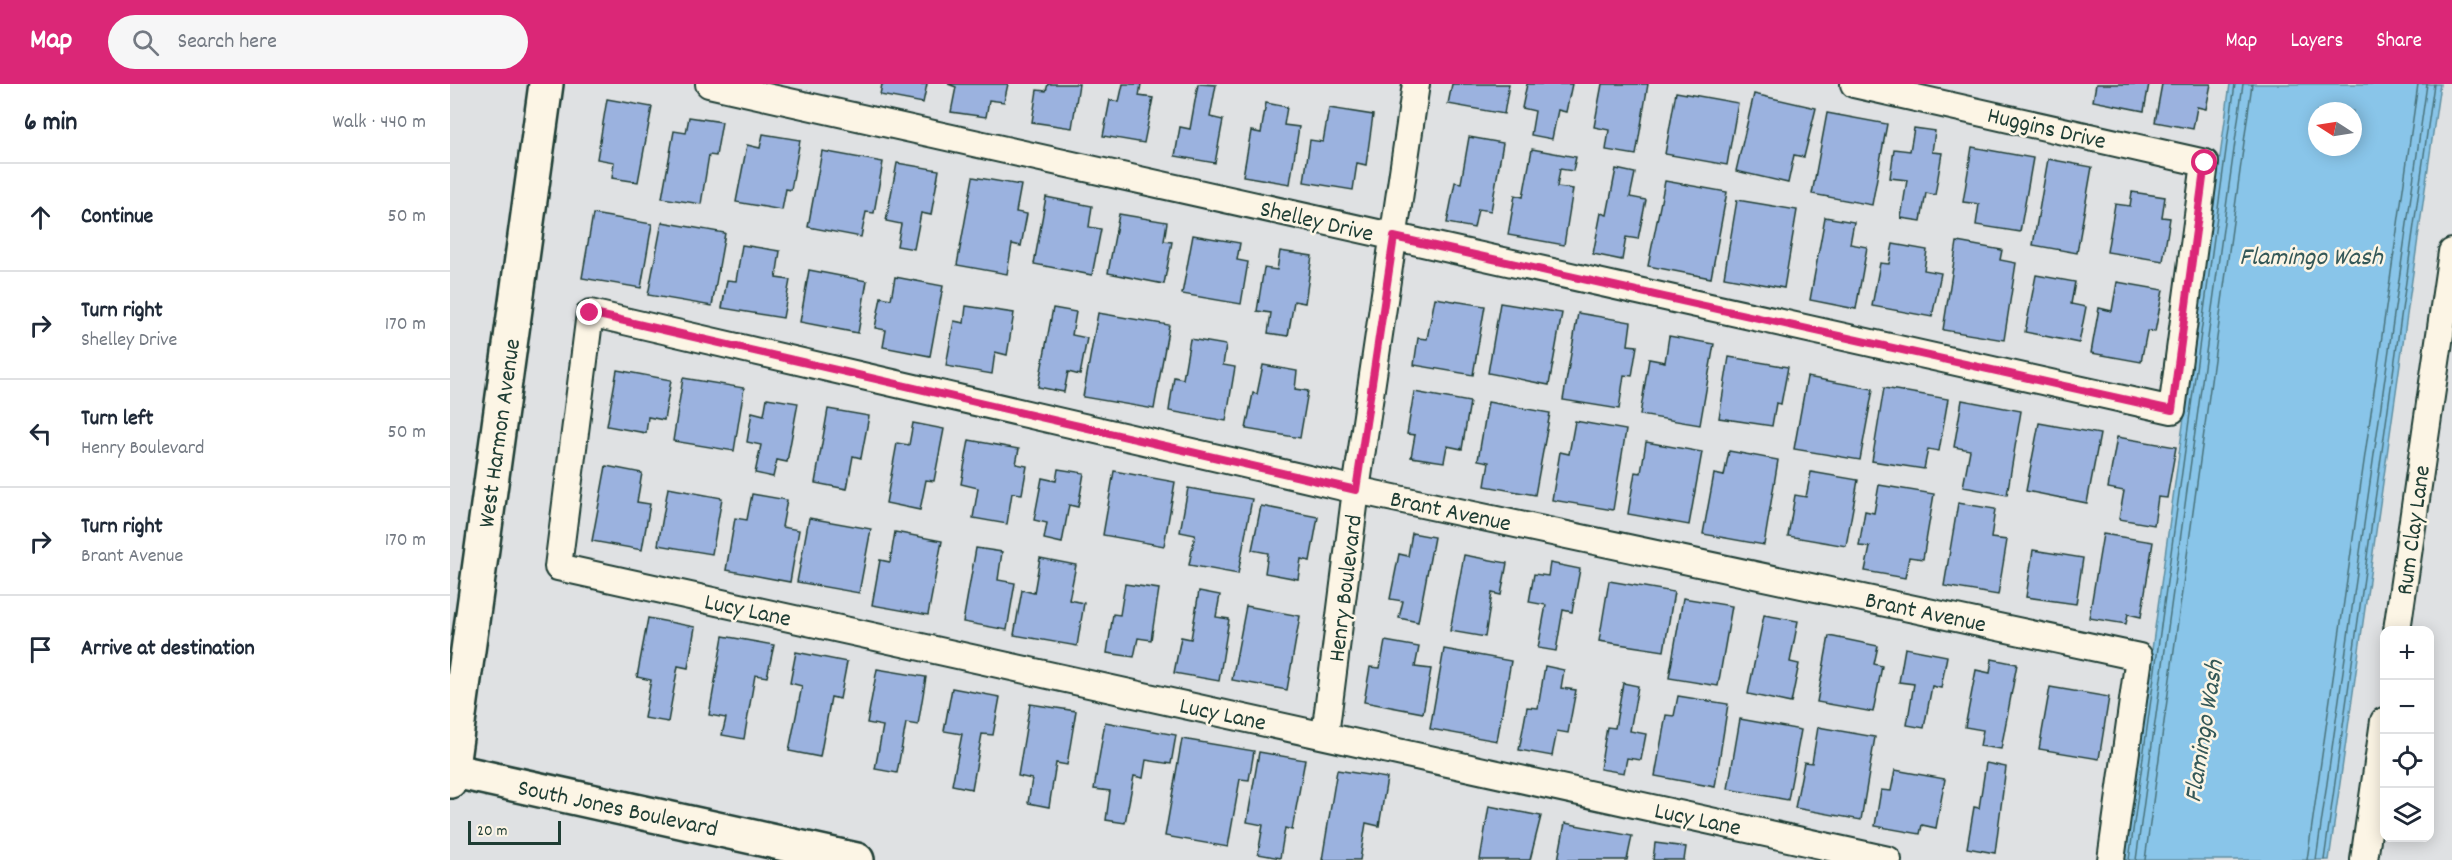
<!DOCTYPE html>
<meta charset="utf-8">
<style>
body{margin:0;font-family:Dekko,sans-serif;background:#f6f6f7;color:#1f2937}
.controls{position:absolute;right:18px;bottom:18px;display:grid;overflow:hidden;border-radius:12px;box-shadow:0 3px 15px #0003}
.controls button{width:54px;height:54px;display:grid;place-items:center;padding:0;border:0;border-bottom:2px solid #e0e1e3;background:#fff;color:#1f2937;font:30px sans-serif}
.compass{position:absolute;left:1858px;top:18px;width:54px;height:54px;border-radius:50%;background:#fff;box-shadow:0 3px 15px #0003;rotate:282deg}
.scale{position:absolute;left:18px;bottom:15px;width:93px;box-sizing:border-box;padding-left:6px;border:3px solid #1f3d34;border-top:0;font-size:16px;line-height:21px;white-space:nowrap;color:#1f3d34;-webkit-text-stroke:4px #fcf5e5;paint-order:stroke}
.stop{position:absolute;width:18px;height:18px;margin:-14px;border:4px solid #db2777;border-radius:50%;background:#fff}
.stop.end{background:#db2777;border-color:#fff;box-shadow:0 2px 6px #0008}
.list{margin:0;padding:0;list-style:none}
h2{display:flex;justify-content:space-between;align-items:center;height:78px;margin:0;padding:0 24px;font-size:26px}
h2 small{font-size:20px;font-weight:400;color:#747a83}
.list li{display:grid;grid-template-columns:39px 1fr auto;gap:18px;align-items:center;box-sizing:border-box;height:108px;padding:0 24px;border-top:2px solid #e0e1e3}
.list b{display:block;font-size:22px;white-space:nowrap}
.list p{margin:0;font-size:20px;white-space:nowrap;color:#747a83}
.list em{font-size:20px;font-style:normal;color:#747a83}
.icon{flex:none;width:33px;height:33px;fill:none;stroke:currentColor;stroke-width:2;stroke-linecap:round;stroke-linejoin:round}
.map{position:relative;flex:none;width:2002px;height:776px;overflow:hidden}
header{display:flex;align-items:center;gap:36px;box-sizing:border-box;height:84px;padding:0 30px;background:#db2777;color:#fff}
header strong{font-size:28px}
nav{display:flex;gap:33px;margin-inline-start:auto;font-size:21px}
.search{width:420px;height:54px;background:#f6f6f7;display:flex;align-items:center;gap:15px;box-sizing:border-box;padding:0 21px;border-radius:33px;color:#747a83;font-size:22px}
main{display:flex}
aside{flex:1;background:#fff}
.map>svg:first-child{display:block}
.water{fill:#89c5e9;stroke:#5f8fa1;stroke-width:1.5;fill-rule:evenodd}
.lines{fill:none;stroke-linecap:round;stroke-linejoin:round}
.shore{stroke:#49737c;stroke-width:1.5}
.building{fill:#9bb2df;stroke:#1f3d34;stroke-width:1.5}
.minor-casing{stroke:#1f3d34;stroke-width:30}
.secondary-casing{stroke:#1f3d34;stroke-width:38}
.primary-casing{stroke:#1f3d34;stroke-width:38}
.minor{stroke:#fcf5e5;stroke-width:26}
.secondary{stroke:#fcf5e5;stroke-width:33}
.primary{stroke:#fcf5e5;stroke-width:33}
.route{stroke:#db2777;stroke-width:8}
.labels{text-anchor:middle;stroke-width:5;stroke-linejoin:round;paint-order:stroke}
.street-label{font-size:24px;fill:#1f3d34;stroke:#fcf5e5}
.water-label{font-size:26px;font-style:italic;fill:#345858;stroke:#fcf5e5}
</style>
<header>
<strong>Map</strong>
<div class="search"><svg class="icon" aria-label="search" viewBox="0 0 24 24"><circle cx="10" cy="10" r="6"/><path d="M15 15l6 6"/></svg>Search here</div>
<nav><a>Map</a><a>Layers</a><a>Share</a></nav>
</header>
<main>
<aside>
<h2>6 min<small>Walk · 440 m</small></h2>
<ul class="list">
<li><svg class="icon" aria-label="ahead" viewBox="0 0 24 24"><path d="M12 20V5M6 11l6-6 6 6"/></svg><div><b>Continue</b></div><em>50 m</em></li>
<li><svg class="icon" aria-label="right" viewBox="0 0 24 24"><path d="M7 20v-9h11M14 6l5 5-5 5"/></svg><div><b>Turn right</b><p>Shelley Drive</p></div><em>170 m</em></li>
<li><svg class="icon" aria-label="left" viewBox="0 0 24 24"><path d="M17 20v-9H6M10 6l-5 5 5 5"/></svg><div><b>Turn left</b><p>Henry Boulevard</p></div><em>50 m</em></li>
<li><svg class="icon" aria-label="right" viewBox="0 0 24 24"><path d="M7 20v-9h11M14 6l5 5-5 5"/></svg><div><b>Turn right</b><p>Brant Avenue</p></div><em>170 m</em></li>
<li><svg class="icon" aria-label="arrive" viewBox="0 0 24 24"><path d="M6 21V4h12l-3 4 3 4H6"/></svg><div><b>Arrive at destination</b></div></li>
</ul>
</aside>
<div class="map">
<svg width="2002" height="776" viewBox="0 0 2002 776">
<rect width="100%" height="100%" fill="#dfe1e3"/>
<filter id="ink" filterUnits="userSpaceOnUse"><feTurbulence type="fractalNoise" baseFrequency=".0167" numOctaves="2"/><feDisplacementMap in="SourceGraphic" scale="12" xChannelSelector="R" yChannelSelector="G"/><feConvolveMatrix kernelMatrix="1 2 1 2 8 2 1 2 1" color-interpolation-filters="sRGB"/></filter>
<g filter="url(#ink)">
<path class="water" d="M1780,0H1990L1879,776H1673ZM1867,27H1903V63H1867Z"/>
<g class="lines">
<path class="shore" d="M1679,776L1785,0
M1686,776L1793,0
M1695,776L1802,0
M1857,776L1968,0
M1866,776L1977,0
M1874,776L1984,0"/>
</g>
<path class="building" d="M432,0H477L473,19L430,11Z
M498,0H558L554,18L539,16L536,33L501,28L506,3Z
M598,0H629L622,44L582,38L587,6L596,7Z
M673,0H691L689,12L703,14L694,59L653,52L660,16L669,18Z
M748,0L766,1L760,33L773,36L765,79L725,72L730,43L740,45Z
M1002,0H1059L1054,30L998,20Z
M1077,0H1122L1116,28L1108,26L1102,55L1081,51L1085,27L1072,24Z
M1152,0H1198L1186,71L1156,66L1159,46L1144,43Z
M1646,0H1699L1694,27L1643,17Z
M1712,0H1761L1756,25L1747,23L1743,45L1705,38Z
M1226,8L1288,19L1277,81L1215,70Z
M1304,10L1366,24L1354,73L1344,71L1338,99L1286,87Z
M157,15L202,23L188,98L162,94L164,78L147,75Z
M816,19L837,23L834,41L849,43L840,100L793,92L801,47L811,49Z
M879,24L923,31L916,81L907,79L903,106L854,98L860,56L873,58Z
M1377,29L1437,40L1422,121L1362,110Z
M239,33L272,38L266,72L259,71L251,120L212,114L224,47L236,49Z
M1464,44L1485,47L1482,68L1492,69L1485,111L1476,109L1471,137L1451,134L1457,96L1440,94L1444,65L1460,67Z
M313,50L350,56L341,106L336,105L332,126L286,118L297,61L310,64Z
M1019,53L1053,59L1041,127L1028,125L1024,144L997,139L1005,98L1011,99Z
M1522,63L1583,74L1570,148L1526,141L1529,120L1513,118Z
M1082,65L1126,73L1123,87L1110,85L1107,103L1123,105L1114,161L1058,151L1065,111L1073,113Z
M372,67L433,78L424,129L416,128L411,153L358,143Z
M1598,75L1642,83L1627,169L1583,161Z
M447,79L489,86L481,131L471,129L464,165L447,162L451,140L436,137Z
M1166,85L1185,89L1180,113L1196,116L1188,155L1176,153L1172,176L1143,170L1151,129L1157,131Z
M523,93L571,101L566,128L577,130L571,162L562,160L557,190L507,181Z
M1215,97L1277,108L1261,194L1198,182Z
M1682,108L1715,113L1712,133L1720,134L1713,177L1657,168L1665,120L1680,122Z
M596,113L642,122L639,143L651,145L642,191L584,180Z
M1287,116L1347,126L1334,204L1274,193Z
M143,130L202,140L191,204L132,194Z
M669,130L717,138L714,157L722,158L714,200L658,189Z
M1375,133L1404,138L1400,160L1417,163L1406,225L1360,216Z
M212,138L275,149L262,222L198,211Z
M743,151L790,159L787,176L798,178L791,220L732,210Z
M1507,158L1552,166L1550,176L1566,179L1554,256L1493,246Z
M1443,160L1477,166L1474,186L1491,189L1482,233L1422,222L1430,179L1439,180Z
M292,161L330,167L326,194L340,196L333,234L272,224L277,196L286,197Z
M830,167L862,172L855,219L844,217L838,252L818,249L821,229L807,227L814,184L827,186Z
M359,186L417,197L408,249L350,238Z
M1586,191L1625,198L1621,220L1636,223L1629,259L1575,248Z
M445,193L493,202L480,272L433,263L436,246L425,244L431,213L441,215Z
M1667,198L1713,206L1705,248L1697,247L1691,278L1641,269L1649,224L1662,227Z
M985,214L1035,222L1023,291L964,281L968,254L977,255Z
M1050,219L1112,229L1099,301L1038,289Z
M516,222L564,229L557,271L545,268L542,290L496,282L504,237L514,239Z
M603,224L626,228L622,251L637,254L630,291L618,288L614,308L588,303Z
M648,229L719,241L704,325L633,313Z
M1128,229L1181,238L1178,261L1187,262L1182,292L1174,291L1169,325L1113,316Z
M1219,252L1264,260L1250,341L1190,331L1199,275L1215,278Z
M740,255L776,261L773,281L785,283L776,337L719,327L724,293L733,295Z
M1279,273L1338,283L1331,320L1326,319L1322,342L1269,334Z
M813,281L847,287L845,305L858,307L850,354L796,345L803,309L807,310Z
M167,286L221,296L214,336L198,333L196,349L157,342Z
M1357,293L1423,305L1410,376L1344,365Z
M233,294L294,304L284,367L223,357Z
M1434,304L1498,315L1489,367L1478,365L1474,385L1422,377Z
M964,308L1020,318L1012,365L997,362L994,378L961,373L965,351L957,350Z
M317,314L348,319L337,378L327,376L323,393L305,389L311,361L297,358L302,328L314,331Z
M1512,316L1571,327L1557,411L1513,403L1520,366L1504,363Z
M1038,318L1100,329L1085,411L1035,402L1039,378L1028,376Z
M378,325L419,332L411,374L403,372L397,405L365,399Z
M1125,337L1176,346L1163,426L1102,416L1110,368L1119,370Z
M463,339L494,345L484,397L476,396L470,426L436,419L447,359L459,361Z
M1589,339L1650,350L1637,419L1576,407Z
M1667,353L1726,363L1717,414L1708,413L1704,441L1669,435L1674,407L1658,404Z
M519,356L569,365L566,380L577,382L572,410L562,409L557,440L523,434L528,404L511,400Z
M1196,358L1252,368L1239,441L1178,430L1185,388L1191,389Z
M1279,367L1328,376L1314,461L1253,450L1264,390L1274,392Z
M156,382L192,389L187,418L200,420L192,466L142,457Z
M608,385L634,389L628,423L619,421L612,459L594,455L597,439L584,436L592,394L606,397Z
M664,387L725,398L714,462L653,451Z
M1361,388L1408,396L1396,462L1338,452L1345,411L1356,413Z
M1429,401L1484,410L1473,475L1459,473L1455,494L1415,487L1420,463L1409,462L1415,427L1424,429Z
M218,404L272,414L262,470L208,461Z
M738,404L802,415L788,490L739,481L745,451L730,448Z
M302,410L337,416L332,443L349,446L340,498L276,486L285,434L297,436Z
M1508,419L1545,425L1541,454L1557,456L1548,511L1494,502Z
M811,422L868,433L860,477L851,475L848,495L815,489L818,469L802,466Z
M359,434L421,445L409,509L347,498Z
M445,448L492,457L478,531L422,521L430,476L440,478Z
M962,449L984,453L968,538L949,534L953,517L940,515L949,470L958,472Z
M1653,450L1703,458L1691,533L1678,530L1676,540L1639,534Z
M526,464L552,468L548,496L565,499L557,546L513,538Z
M1583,466L1633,474L1626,520L1576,513Z
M1014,471L1057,479L1051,511L1042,509L1035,553L1000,547Z
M590,474L626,481L619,516L634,519L627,562L564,551L572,506L584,509Z
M1100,479L1130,485L1122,528L1113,526L1106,567L1088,564L1096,521L1079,518L1084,490L1098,492Z
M1159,497L1224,508L1214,567L1149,557Z
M675,500L709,505L701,556L688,554L684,573L657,569L663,530L670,531Z
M749,507L770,511L766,533L779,535L769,597L724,589L731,553L741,555Z
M1233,514L1282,522L1268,602L1219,594Z
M796,522L850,532L837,606L782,596Z
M1314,531L1348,537L1340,578L1349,580L1341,619L1298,610Z
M198,534L245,543L238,584L228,582L218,638L194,634L201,596L187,593Z
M273,552L324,561L317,593L305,591L294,655L272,651L276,634L259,631Z
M1379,552L1428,562L1424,580L1432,582L1423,628L1367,618Z
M935,557L969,563L965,583L981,585L973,629L914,618L920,583L930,584Z
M1455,564L1497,572L1491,604L1482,602L1474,644L1457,641L1464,600L1449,598Z
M994,565L1061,577L1047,657L980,645Z
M346,568L397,578L390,615L381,613L370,673L339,667L352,602L340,599Z
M1542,575L1567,580L1551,665L1530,662L1533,646L1515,643L1526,586L1540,589Z
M1095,582L1114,586L1111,604L1126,606L1118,649L1107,647L1102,672L1069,666L1077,623L1088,624Z
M427,585L476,593L468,641L456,639L447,689L425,685L433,642L417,639Z
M1173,599L1188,602L1180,647L1196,650L1191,676L1177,674L1174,689L1150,685L1157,643L1165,644Z
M1600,603L1659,613L1649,675L1589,665Z
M502,604L550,613L543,651L532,650L522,705L502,701L512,650L494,647Z
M1228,612L1278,620L1265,703L1205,692L1216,631L1224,632Z
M580,620L626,627L617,681L606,679L599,723L578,719L582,695L568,692Z
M1290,635L1351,646L1338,716L1278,705Z
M655,638L726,651L721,680L696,676L693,694L684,692L675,739L656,736L660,707L644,705Z
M1368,643L1425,653L1411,736L1345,724L1354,678L1362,679Z
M732,655L804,667L799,696L790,695L778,763L715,752Z
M809,668L855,676L842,746L835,744L830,774L808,770L813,741L797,738Z
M1536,679L1556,683L1545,769L1517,764L1524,723L1529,724Z
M887,686L937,694L929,742L916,739L910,776H872Z
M1445,686L1495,695L1486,744L1472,741L1470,750L1425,742L1431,706L1441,707Z
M1039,722L1091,732L1080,776H1030Z
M1115,739L1182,752L1177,776H1108Z
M1205,759L1236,763L1234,776H1203Z"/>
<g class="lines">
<defs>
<path id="minor" d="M259,0L1722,326L1755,79L1404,0
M1947,546L2002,168
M875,651L906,406L966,0
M1438,776L108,483L140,229L906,406L1689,573L1661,776
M1914,776L1934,637"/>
<path id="secondary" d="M0,697L96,0"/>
<path id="primary" d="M0,686L407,776"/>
</defs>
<use href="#minor" class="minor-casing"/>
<use href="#secondary" class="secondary-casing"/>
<use href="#primary" class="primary-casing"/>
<use href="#minor" class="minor"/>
<use href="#secondary" class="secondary"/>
<use href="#primary" class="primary"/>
</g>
</g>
<g class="lines" filter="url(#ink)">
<path class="route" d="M140,229L906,406L944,153L1722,326L1755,79"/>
</g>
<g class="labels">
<g class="street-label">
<text transform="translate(1597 43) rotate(13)" y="8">Huggins Drive</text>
<text transform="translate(867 136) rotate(13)" y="8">Shelley Drive</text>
<text transform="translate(48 349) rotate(-82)" y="8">West Harmon Avenue</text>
<text transform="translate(1001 426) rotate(12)" y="8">Brant Avenue</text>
<text transform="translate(1962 446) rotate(-82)" y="8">Rum Clay Lane</text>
<text transform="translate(894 504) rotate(-83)" y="8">Henry Boulevard</text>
<text transform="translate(298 525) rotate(12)" y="8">Lucy Lane</text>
<text transform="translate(1476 527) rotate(12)" y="8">Brant Avenue</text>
<text transform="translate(773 629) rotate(12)" y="8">Lucy Lane</text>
<text transform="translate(168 723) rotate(12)" y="8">South Jones Boulevard</text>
<text transform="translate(1248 734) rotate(12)" y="8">Lucy Lane</text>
</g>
<g class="water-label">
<text x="1861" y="180">Flamingo Wash</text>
<text transform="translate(1752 647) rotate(-81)" y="9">Flamingo Wash</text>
</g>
</g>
</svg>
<div class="controls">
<button>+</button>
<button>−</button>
<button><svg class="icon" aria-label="locate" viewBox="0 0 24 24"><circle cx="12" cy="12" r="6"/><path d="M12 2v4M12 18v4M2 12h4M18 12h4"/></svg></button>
<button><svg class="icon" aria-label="layers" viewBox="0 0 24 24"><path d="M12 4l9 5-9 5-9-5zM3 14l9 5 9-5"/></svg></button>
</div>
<svg class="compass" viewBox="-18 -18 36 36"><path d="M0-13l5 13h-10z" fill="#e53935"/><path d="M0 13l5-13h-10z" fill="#747a83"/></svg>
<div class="scale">20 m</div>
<div class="stop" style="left:1755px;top:79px"></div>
<div class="stop end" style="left:140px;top:229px"></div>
</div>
</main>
